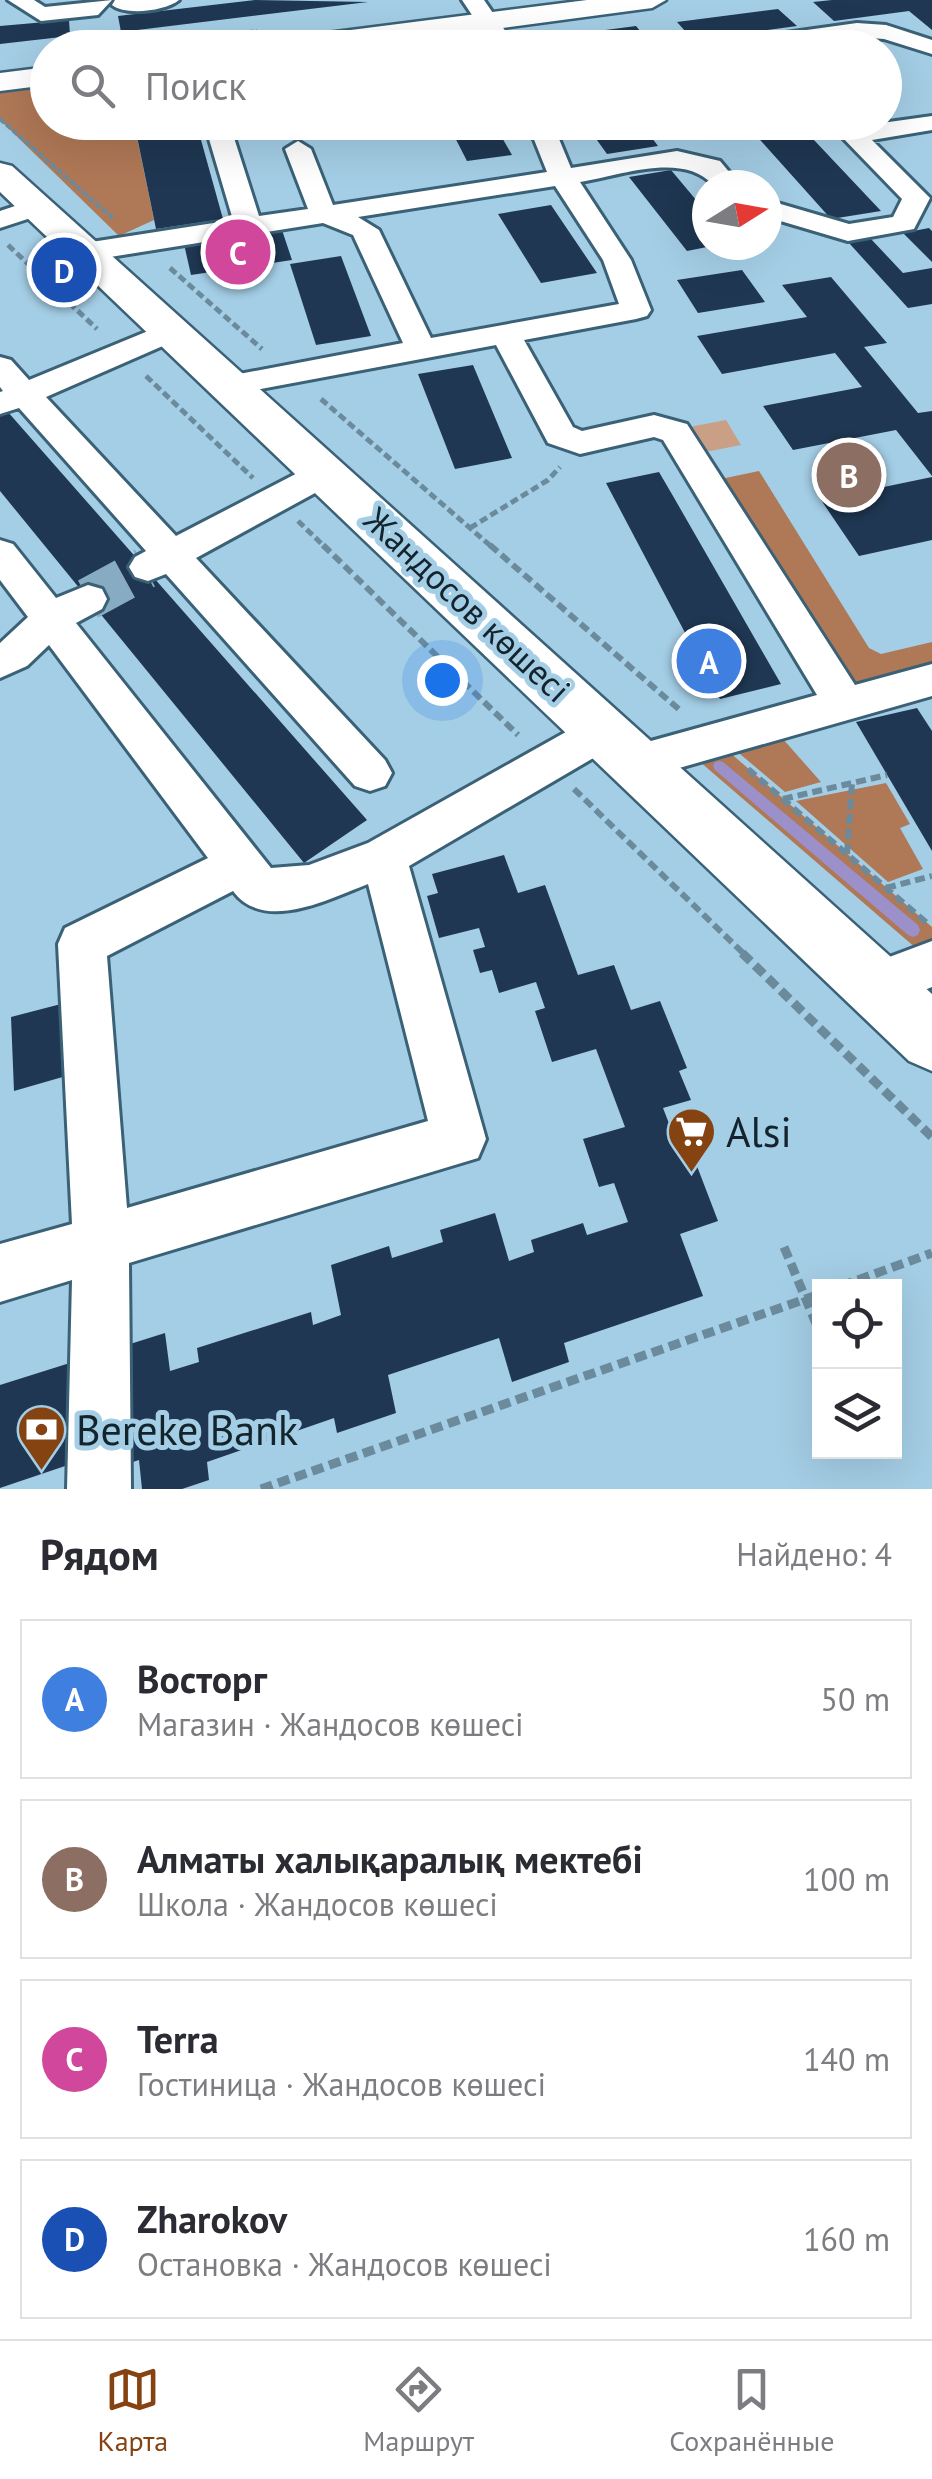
<!DOCTYPE html>
<html lang="ru">
<meta charset="utf-8">
<style>
body{margin:0;font-family:"PT Sans",sans-serif;background:#f7f7f7;color:#2b2b33}
.controls{position:absolute;right:30px;bottom:30px;display:grid;overflow:hidden;border-radius:0px;box-shadow:0 10px 40px #0002}
.controls button{width:90px;height:90px;display:grid;place-items:center;padding:0;border:0;border-bottom:2px solid #e1e1e2;background:#fff;color:#2b2b33;font:50px sans-serif}
.compass{position:absolute;left:692px;top:170px;width:90px;height:90px;border-radius:50%;background:#fff;box-shadow:0 10px 40px #0002;rotate:79deg}
.you{position:absolute;left:442px;top:680px;width:35px;height:35px;margin:-25px;border:8px solid #fff;border-radius:50%;background:#1a73e8;box-shadow:0 0 0 15px #1a73e833}
.badge{display:grid;place-items:center;width:65px;height:65px;border-radius:50%;background:#854311;color:#fff;font-size:32px;font-weight:700}
.pin{position:absolute;translate:-50% -50%;border:5px solid #fff;box-shadow:0 2px 10px #0006}
.list{margin:0;padding:0;list-style:none}
h2{display:flex;justify-content:space-between;align-items:center;height:130px;margin:0;padding:0 40px;font-size:42px}
h2 small{font-size:32px;font-weight:400;color:#7c7c81}
.list li{display:grid;grid-template-columns:65px 1fr auto;gap:30px;align-items:center;box-sizing:border-box;height:160px;margin:0 20px 20px;padding:0 20px;border:2px solid #e1e1e2;border-radius:0px}
.list b{display:block;font-size:38px;white-space:nowrap}
.list p{margin:0;font-size:32px;white-space:nowrap;color:#7c7c81}
.list em{font-size:32px;font-style:normal;color:#7c7c81}
.icon{flex:none;width:55px;height:55px;fill:none;stroke:currentColor;stroke-width:2;stroke-linecap:round;stroke-linejoin:round}
.map{position:relative;flex:none;width:932px;height:1489px;overflow:hidden}
.search{position:absolute;background:#fff;box-shadow:0 10px 40px #0002;left:30px;right:30px;top:30px;height:110px;display:flex;align-items:center;gap:25px;box-sizing:border-box;padding:0 35px;border-radius:55px;color:#7c7c81;font-size:38px}
.sheet{height:850px;background:#fff}
nav{display:flex;justify-content:space-around;align-items:center;box-sizing:border-box;height:140px;border-top:2px solid #e1e1e2;background:#fff;font-size:28px;color:#7c7c81}
nav a{display:grid;justify-items:center;gap:5px}
nav .on{color:#854311}
.map>svg:first-child{display:block}
.green{fill:#c99f86}
.forest{fill:#af7856}
.lines{fill:none;stroke-linecap:round;stroke-linejoin:round}
.stream{fill:#9b90ca;fill-rule:evenodd}
.building{fill:#1f3752}
.minor-tunnel{stroke:#87acc1;stroke-width:42;stroke-dasharray:42 21;stroke-linecap:butt}
.minor-casing{stroke:#3a6176;stroke-width:6}
.major-casing{stroke:#3a6176;stroke-width:5}
.path-far3{stroke:#6b8b9d;stroke-width:4;stroke-dasharray:6 2.5;stroke-linecap:butt}
.path-far2{stroke:#6b8b9d;stroke-width:5;stroke-dasharray:8 4;stroke-linecap:butt}
.path-far1{stroke:#6b8b9d;stroke-width:6;stroke-dasharray:10 5;stroke-linecap:butt}
.path{stroke:#6b8b9d;stroke-width:9;stroke-dasharray:12 6;stroke-linecap:butt}
.minor{fill:#fff;fill-rule:evenodd}
.major{fill:#fff;fill-rule:evenodd}
.labels{text-anchor:middle;stroke-width:10;stroke-linejoin:round;paint-order:stroke}
.street-label{font-size:35px;fill:#13242c;stroke:#a4cee6}
.near-poi-label{font-size:42px;fill:#13242c;stroke:#a4cee6;text-anchor:start}
</style>
<div class="map">
<svg width="932" height="1489" viewBox="0 0 932 1489">
<rect width="100%" height="100%" fill="#a4cee6"/>
<path class="green" d="M726,420L741,445L700,453L684,428Z"/>
<path class="forest" d="M47,85L48,122L134,123L154,220L119,236L0,120V93Z
M759,471L869,648L881,654L932,642V670L846,688L716,480Z
M775,730L821,782L785,792L727,743Z
M728,751L932,927V962L699,761Z
M886,783L910,824L900,828L923,869L888,882L796,801Z"/>
<g class="lines">
<path class="stream" d="M719,761L723,762L918,925L920,930L918,935L913,937L908,935L715,770L713,766L715,762Z"/>
</g>
<path class="building" d="M255,0L368,2L121,32L118,16Z
M832,0H932V30L909,11L834,21L813,2Z
M778,9L797,26L693,40L677,22Z
M69,20L70,36L0,44V26Z
M636,26L651,44L534,48L529,40Z
M134,122H196L223,219L156,229Z
M447,122H493L512,155L467,161Z
M584,122H640L658,146L607,154Z
M744,122H797L881,211L831,219Z
M671,170L707,213V247L687,251L629,177Z
M551,205L597,273L541,283L498,214Z
M929,228L932,231V262L903,233Z
M282,230L292,260L191,275L184,244Z
M871,239L903,273L932,268V304L908,308L849,243Z
M341,256L371,336L316,345L290,264Z
M742,270L765,302L698,313L677,280Z
M831,277L887,343L864,347L918,413L932,411V476L896,430L793,450L763,406L862,387L835,353L722,374L697,336L807,317L782,285Z
M473,365L512,458L455,469L418,374Z
M0,403L367,820L304,863L0,491Z
M659,472L673,496L781,684L720,699L606,483Z
M932,477V540L859,556L821,500Z
M917,708L932,731V851L856,722Z
M504,855L518,893L545,885L578,975L614,965L631,1010L660,1001L687,1068L679,1071L691,1100L663,1108L677,1144L687,1140L718,1221L680,1234L703,1296L564,1343L569,1362L512,1382L499,1338L388,1375L396,1413L337,1433L334,1418L207,1462L209,1480L182,1489H142L139,1460L72,1482L71,1464L0,1488V1385L165,1333L170,1371L199,1362L197,1348L311,1312L313,1325L341,1315L331,1265L389,1246L392,1258L443,1242L440,1230L495,1213L509,1261L534,1252L531,1240L583,1223L587,1235L628,1222L614,1183L599,1187L583,1139L625,1127L596,1049L552,1062L535,1011L545,1008L536,982L499,993L492,970L480,973L473,950L485,947L479,928L439,938L427,896L438,893L432,874Z
M61,1004L66,1076L14,1091L11,1017Z"/>
<g class="lines">
<path class="minor-tunnel" d="M88,599L145,568"/>
<defs>
<path id="minor" d="M8,0H34L45,7L112,0L98,15L41,21Z
M115,0H179C166,11 125,16 112,5Z
M462,0H484L517,48H494Z
M857,23L886,25L932,40V54L884,39L857,37L781,48H718L729,41Z
M932,116V130L872,140L930,198L914,229L848,241L767,217V200L849,224L893,217L902,199L840,135L853,127Z
M204,122H229L259,216L308,209L285,149L298,141L311,149L333,205L547,172L527,122H552L571,168L677,151L720,161L740,185H713C683,151 619,176 580,182L631,260L651,310L647,316L636,319L524,340L573,427L582,431L654,415L687,424L855,685L932,664V696L637,780L622,775L616,762L622,749L817,695L663,440L654,437L580,454L548,443L496,345L229,395L218,392L213,385L218,378L403,343L353,235L323,223L85,261L75,258L71,252L75,246L85,243L233,220ZM555,186L603,260L619,304L431,338L379,230L358,217Z
M36,199L50,207L46,213L0,228V211Z
M170,322L181,324L185,331L181,338L46,397L176,536L313,465L325,461L337,465L342,473L337,481L196,558L385,760L392,773L385,786L370,791L355,786L166,574L148,581L135,577L129,567L135,557L146,551L19,408L0,414V392L3,391L0,387V357L11,360L29,380Z
M0,540L13,544L56,598L88,585L102,589L107,599L102,609L76,623L271,868L309,865L368,843L589,719L604,714L619,719L625,731L619,743L409,866L486,1139L478,1158L129,1263L131,1489H67L72,1280L0,1302V1244L72,1224L58,944L65,928L208,858L49,645L27,666L0,678V643L28,617L0,580ZM368,884L428,1121L127,1208L107,956L233,891C264,933 329,899 368,884Z
M932,941V987L877,1009L860,1002L852,985L860,968Z"/>
<path id="major" d="M587,0H666L652,8L352,48H266L280,39Z
M48,67V85L0,91V73Z
M0,163L12,166L932,994V1071L909,1061L0,192Z"/>
</defs>
<use href="#minor" class="minor-casing"/>
<use href="#major" class="major-casing"/>
<path class="path-far3" d="M130,48L257,31
M0,119L115,220"/>
<path class="path-far2" d="M8,245L97,329
M170,268L262,349
M146,376L253,478
M321,399L493,548
M298,521L326,548
M470,528L548,480L560,467"/>
<path class="path-far1" d="M323,545L518,735
M490,545L682,712
M748,769L928,924
M574,789L745,955
M783,799L887,775
M847,854L852,783
M886,888L932,876"/>
<path class="path" d="M742,953L932,1137
M784,1247L820,1333
M841,1286L932,1253
M261,1489L820,1294"/>
<use href="#minor" class="minor"/>
<use href="#major" class="major"/>
</g>
<defs>
<symbol id="supermarket-pin" viewBox="-11 -11 22 30"><path d="M0 17L-7.5 6A9.5 9.5 0 1 1 7.5 6Z" fill="#854311" stroke="#a4cee6"/><path d="M-6-5.5h2.5l.6 2H6L4.5 2H-2.5L-4.4-4H-6ZM-1.5 3.2a1.3 1.3 0 1 0 .1 0ZM3 3.2a1.3 1.3 0 1 0 .1 0Z" fill="#fff"/></symbol>
<symbol id="bank-pin" viewBox="-11 -11 22 30"><path d="M0 17L-7.5 6A9.5 9.5 0 1 1 7.5 6Z" fill="#854311" stroke="#a4cee6"/><path d="M-6-4H6V4H-6ZM0-2.3a2.3 2.3 0 1 0 0 4.6a2.3 2.3 0 1 0 0-4.6Z" fill="#fff"/></symbol>
</defs>
<g fill-rule="evenodd">
<use href="#supermarket-pin" x="664" y="1104" width="55" height="75"/>
<use href="#bank-pin" x="14" y="1402" width="55" height="75"/>
</g>
<g class="labels">
<g class="street-label">
<text transform="translate(467 605) rotate(43)" y="12">Жандосов көшесі</text>
</g>
<g class="near-poi-label">
<text x="726" y="1147">Alsi</text>
<text x="76" y="1445">Bereke Bank</text>
</g>
</g>
</svg>
<div class="controls">
<button><svg class="icon" aria-label="locate" viewBox="0 0 24 24"><circle cx="12" cy="12" r="6"/><path d="M12 2v4M12 18v4M2 12h4M18 12h4"/></svg></button>
<button><svg class="icon" aria-label="layers" viewBox="0 0 24 24"><path d="M12 4l9 5-9 5-9-5zM3 14l9 5 9-5"/></svg></button>
</div>
<svg class="compass" viewBox="-18 -18 36 36"><path d="M0-13l5 13h-10z" fill="#e53935"/><path d="M0 13l5-13h-10z" fill="#7c7c81"/></svg>
<div class="you"></div>
<div class="pin badge" style="left:709px;top:661px;background:#3f7fe0">A</div>
<div class="pin badge" style="left:849px;top:475px;background:#8d6e63">B</div>
<div class="pin badge" style="left:238px;top:252px;background:#d1479c">C</div>
<div class="pin badge" style="left:64px;top:270px;background:#1a4fb4">D</div>
<div class="search"><svg class="icon" aria-label="search" viewBox="0 0 24 24"><circle cx="10" cy="10" r="6"/><path d="M15 15l6 6"/></svg>Поиск</div>
</div>
<section class="sheet">
<h2>Рядом<small>Найдено: 4</small></h2>
<ul class="list">
<li><span class="badge" style="background:#3f7fe0">A</span><div><b>Восторг</b><p>Магазин · Жандосов көшесі</p></div><em>50 m</em></li>
<li><span class="badge" style="background:#8d6e63">B</span><div><b>Алматы халықаралық мектебі</b><p>Школа · Жандосов көшесі</p></div><em>100 m</em></li>
<li><span class="badge" style="background:#d1479c">C</span><div><b>Terra</b><p>Гостиница · Жандосов көшесі</p></div><em>140 m</em></li>
<li><span class="badge" style="background:#1a4fb4">D</span><div><b>Zharokov</b><p>Остановка · Жандосов көшесі</p></div><em>160 m</em></li>
</ul>
</section>
<nav>
<a class="on"><svg class="icon" aria-label="map" viewBox="0 0 24 24"><path d="M3 6l6-2 6 2 6-2v14l-6 2-6-2-6 2zM9 4v14M15 6v14"/></svg>Карта</a>
<a><svg class="icon" aria-label="directions" viewBox="0 0 24 24"><path d="M12 3l9 9-9 9-9-9zM9 14v-3h6M13 9l2 2-2 2"/></svg>Маршрут</a>
<a><svg class="icon" aria-label="saved" viewBox="0 0 24 24"><path d="M7 4h10v16l-5-4-5 4z"/></svg>Сохранённые</a>
</nav>
